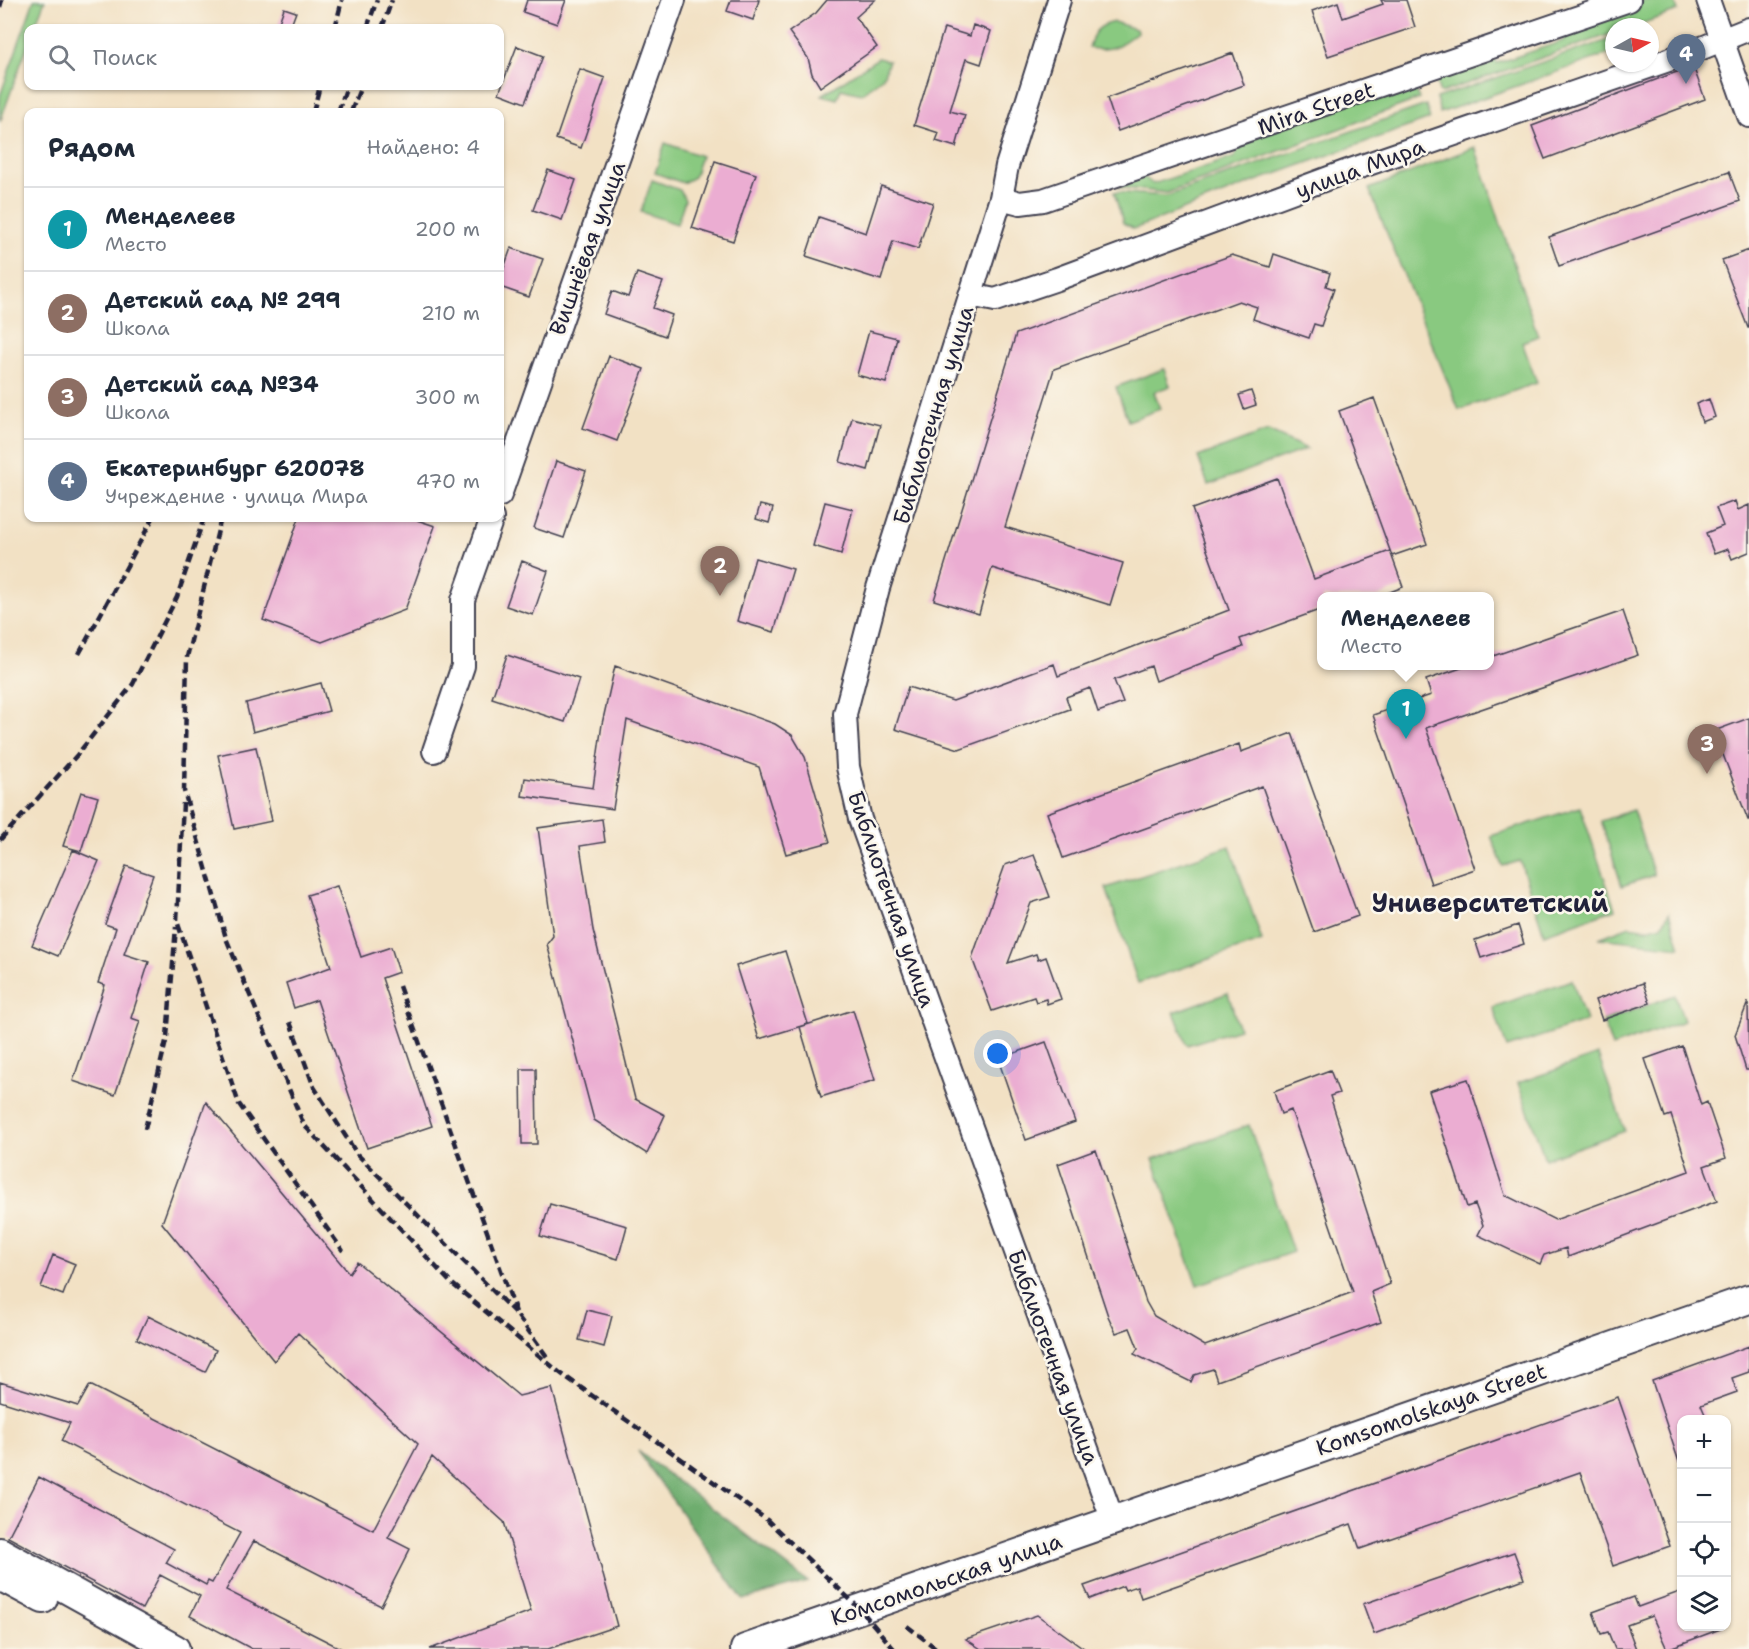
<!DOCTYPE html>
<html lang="ru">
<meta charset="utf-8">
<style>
body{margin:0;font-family:"Shantell Sans",sans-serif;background:#f6f6f7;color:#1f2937}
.controls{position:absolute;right:18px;bottom:18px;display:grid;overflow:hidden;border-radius:12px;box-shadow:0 2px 4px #0004}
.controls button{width:54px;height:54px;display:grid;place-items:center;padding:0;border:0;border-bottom:2px solid #e0e1e3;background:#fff;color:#1f2937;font:30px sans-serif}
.compass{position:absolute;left:1605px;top:18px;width:54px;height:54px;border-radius:50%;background:#fff;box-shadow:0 2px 4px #0004;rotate:82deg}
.you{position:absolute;left:998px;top:1054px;width:21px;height:21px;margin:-15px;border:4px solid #fff;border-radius:50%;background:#1a73e8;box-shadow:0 0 0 9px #1a73e833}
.badge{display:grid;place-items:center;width:39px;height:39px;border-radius:50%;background:#1f6fb2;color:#fff;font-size:20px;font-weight:700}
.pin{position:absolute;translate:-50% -50px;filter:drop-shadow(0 2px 3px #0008)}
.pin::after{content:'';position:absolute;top:32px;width:21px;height:18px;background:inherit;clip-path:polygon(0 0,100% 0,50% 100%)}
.popup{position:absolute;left:1317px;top:592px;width:177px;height:78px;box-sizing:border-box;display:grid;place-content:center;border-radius:12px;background:#fff;filter:drop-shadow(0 2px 4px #0005);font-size:20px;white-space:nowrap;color:#747a83}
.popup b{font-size:22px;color:#1f2937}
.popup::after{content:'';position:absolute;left:50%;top:100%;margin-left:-12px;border:12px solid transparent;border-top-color:#fff}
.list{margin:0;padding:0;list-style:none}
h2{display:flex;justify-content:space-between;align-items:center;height:78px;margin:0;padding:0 24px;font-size:26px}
h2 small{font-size:20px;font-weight:400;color:#747a83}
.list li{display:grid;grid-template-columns:39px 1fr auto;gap:18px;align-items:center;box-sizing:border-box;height:84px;padding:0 24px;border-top:2px solid #e0e1e3}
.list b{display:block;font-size:22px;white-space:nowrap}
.list p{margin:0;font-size:20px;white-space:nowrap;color:#747a83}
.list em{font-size:20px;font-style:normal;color:#747a83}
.icon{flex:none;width:33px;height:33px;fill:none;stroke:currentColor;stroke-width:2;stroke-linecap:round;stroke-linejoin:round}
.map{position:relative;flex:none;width:1749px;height:1649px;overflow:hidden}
.search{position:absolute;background:#fff;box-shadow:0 2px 4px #0004;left:24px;top:24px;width:480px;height:66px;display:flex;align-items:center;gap:15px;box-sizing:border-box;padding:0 21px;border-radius:12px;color:#747a83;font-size:22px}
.panel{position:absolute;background:#fff;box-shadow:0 2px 4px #0004;left:24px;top:108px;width:480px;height:414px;border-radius:12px}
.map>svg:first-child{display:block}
.green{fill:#89c980;stroke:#56765e;stroke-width:1.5}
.forest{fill:#6ead6e;stroke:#486854;stroke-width:1.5}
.building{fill:#ebadd2}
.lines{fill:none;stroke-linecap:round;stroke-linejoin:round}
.minor-casing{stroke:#413f50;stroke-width:26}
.major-casing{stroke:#413f50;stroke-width:32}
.minor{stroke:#fff;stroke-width:22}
.major{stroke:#fff;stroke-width:28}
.rail{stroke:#22223b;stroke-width:4.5;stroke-dasharray:9 4.5;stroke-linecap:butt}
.labels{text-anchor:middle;stroke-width:5;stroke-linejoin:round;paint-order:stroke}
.street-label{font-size:22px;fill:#22223b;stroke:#fbf7ec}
.quarter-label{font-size:26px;font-weight:bold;fill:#22223b;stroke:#fbf7ec}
</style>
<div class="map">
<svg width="1749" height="1649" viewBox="0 0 1749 1649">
<rect width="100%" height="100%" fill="#fbf7ec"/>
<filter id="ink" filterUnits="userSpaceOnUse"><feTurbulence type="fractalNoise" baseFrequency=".0167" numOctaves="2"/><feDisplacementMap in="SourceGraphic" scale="12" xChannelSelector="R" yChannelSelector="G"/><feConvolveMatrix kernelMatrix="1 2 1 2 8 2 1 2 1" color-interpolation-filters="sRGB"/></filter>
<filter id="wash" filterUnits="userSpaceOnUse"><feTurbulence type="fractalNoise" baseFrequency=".008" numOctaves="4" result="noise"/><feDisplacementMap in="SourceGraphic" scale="24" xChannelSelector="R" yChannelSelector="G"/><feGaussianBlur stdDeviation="1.35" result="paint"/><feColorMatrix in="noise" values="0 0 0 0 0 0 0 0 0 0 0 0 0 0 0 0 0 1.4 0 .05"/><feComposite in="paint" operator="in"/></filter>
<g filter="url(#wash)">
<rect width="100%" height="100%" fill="#f2e1c4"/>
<path class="green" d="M34,0H45L34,28H28V44L0,122V96Z
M1644,0H1674L1678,11L1632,27H1614V33L1440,93L1433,73L1492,54L1497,63L1563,41L1568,26Z
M1114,22L1136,29L1137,32C1120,46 1111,52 1089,48C1093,32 1097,26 1114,22Z
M1614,38V52L1440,113L1436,98Z
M878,58L889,61L883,77L861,94L841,89L837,99L822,95Z
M1412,80L1419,99L1167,193L1117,187L1144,177L1153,184L1235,157L1241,141Z
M1426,105L1430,119L1256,181L1134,229L1123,223L1114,192L1167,196Z
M665,143L701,156L694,177L683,183L655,173Z
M1475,147L1538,336L1522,342L1537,383L1459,410L1369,189Z
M652,180L680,190L685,200L677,224L641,212Z
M1164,369L1170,386L1154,392L1160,409L1128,421L1116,387Z
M1268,431L1307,449L1208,485L1198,457Z
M1580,807L1615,909L1544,934L1520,861L1503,866L1491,836Z
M1633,810L1654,875L1622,886L1601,821Z
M1230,846L1262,941L1138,983L1106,888Z
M1669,913L1680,947L1599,938L1630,926L1647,929L1662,925Z
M1572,980L1586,1021L1507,1048L1493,1007Z
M1228,993L1239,1029L1187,1045L1174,1012Z
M1675,995L1684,1021L1612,1047L1603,1021Z
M1598,1055L1625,1131L1545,1159L1518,1083Z
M1249,1125L1293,1252L1197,1285L1153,1159Z"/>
<path class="forest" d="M638,1451L808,1582L743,1600Z"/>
<g id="blocks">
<path class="building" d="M527,0H566L557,24L523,12Z
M731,0H759L753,20L727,11Z
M827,0H875L856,17L877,47L820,87L812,74L808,58L789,32L816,13Z
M1381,0H1406L1415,27L1328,56L1312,11L1338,2L1343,18L1383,4Z
M284,8L296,12L290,28H277Z
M973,25L991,31L981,64L966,59L950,111L965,115L956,147L936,141L939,133L914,125L944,28L970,36Z
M517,46L543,56L525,103L499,93Z
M1233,53L1244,85L1118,131L1107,98Z
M1693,66L1705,99L1545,159L1532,126Z
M580,69L605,78L581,148L556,139Z
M715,161L756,174L733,241L692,228Z
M548,170L576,180L562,220L533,210Z
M1729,172L1740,201L1559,266L1549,237Z
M881,186L933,203L918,249L893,241L881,280L806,256L819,217L866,233Z
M511,248L543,259L529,297L500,287V279Z
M1749,250V328H1748L1722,260Z
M1274,254L1330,273L1326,286L1334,289L1321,326L1314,324L1309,338L1253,319L1257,307L1239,301L1054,369L1005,527L1123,563L1110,605L992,568L979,614L934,600L1016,334L1232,255L1270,267Z
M637,273L663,282L653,308L672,315L665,336L604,314L612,291L628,297Z
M869,331L897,338L886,383L857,375Z
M609,356L644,369L617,441L583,428Z
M1251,391L1256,405L1244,409L1239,395Z
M1374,398L1427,544L1392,556L1339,411Z
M1709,399L1715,417L1702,422L1696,404Z
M852,418L880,425L868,470L840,462Z
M556,461L586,471L564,538L534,528Z
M1277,478L1314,579L1390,551L1403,587L1377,597H1322V609L1240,639L1243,647L1156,681L1151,666L1114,680L1123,703L1098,712L1090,688L1066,697L1070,709L959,749L895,729L908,687L953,701L1054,664L1058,676L1229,610L1192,509Z
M1735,501L1738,510L1749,505V552L1732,559L1728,549L1714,554L1706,533L1723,526L1716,508Z
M825,502L853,509L841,554L813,546Z
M760,505L773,508L769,523L756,519Z
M299,518H411L435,526L405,610L322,642L263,620Z
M755,558L793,569L774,632L737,621Z
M522,561L548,571L533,615L506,606Z
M1623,611L1638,655L1426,728L1475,869L1431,884L1373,715L1431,695L1426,680L1467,666H1490V657Z
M507,655L579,679L565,722L492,698Z
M615,666L775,724L792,735L805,757L830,842L786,854L759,767L627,720L613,809L522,796L525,778L593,788L602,724Z
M321,683L329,711L253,732L246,703Z
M1749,718V820H1748L1714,731Z
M1292,733L1358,916L1314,932L1262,786L1063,858L1047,813L1239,744L1241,752Z
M256,747L272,821L234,829L218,755Z
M81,792L98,797L81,851L63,846Z
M602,819L605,842L580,846L593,930L635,1099L665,1115L647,1154L594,1120L547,944L553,936L538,828Z
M73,850L99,861L58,956L32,945Z
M1034,855L1050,897L1031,903L1008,963L1036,954L1038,960L1046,957L1061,999L1047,1004L1046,999L1036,1002L1034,997L992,1011L972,958L1005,865Z
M126,866L153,875L124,954L149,962L131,1018L140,1021L115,1095L73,1081L105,985L98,983L116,928L105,924Z
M337,886L361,957L391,947L399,972L382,978L432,1126L367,1148L317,1000L294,1008L286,983L331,967L307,895Z
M1518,925L1524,944L1481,958L1475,940Z
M785,951L808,1024L759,1039L736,966Z
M1643,983L1650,1003L1602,1020L1595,1000Z
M1748,1002L1749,1070H1746L1735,1035Z
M853,1010L875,1080L821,1097L800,1027Z
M1046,1042L1075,1122L1026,1140L998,1059Z
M1682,1046L1701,1105L1707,1102L1726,1158L1704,1166L1717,1201L1568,1257L1566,1248L1544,1255L1540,1264L1478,1235L1483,1225L1475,1204L1467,1207L1429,1091L1468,1079L1505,1195L1555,1220L1689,1171L1671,1115L1665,1117L1645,1059Z
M521,1069H536L537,1144H522Z
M1330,1070L1339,1093L1330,1096L1390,1284L1371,1292L1381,1322L1217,1381L1213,1369L1194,1375L1191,1382L1134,1354L1138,1348L1130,1328L1116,1333L1108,1316L1058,1164L1096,1150L1146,1302L1154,1316L1205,1346L1353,1292L1291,1110L1281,1114L1274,1091Z
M206,1102L349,1273L357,1262L519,1396L552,1388L617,1626L548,1649H430L531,1611L504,1522L432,1457L388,1538L410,1549L381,1606L254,1541L226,1590L342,1649H252L190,1616L200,1596L160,1575L142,1609L8,1537L39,1477L174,1549L166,1563L206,1585L208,1581L212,1583L240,1533L61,1441L70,1423L0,1401V1382L78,1406L90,1385L373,1530L418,1444L298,1333L274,1361L162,1223Z
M550,1204L627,1226L618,1259L540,1236Z
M53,1255L75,1264L63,1295L41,1287Z
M587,1310L612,1316L604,1347L579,1340Z
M148,1316L216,1350L205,1372L137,1339Z
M1749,1346V1372L1732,1378L1737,1392L1701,1405L1707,1419H1682L1679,1462L1652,1381Z
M1618,1397L1670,1546L1613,1566L1580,1472L1360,1549L1351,1524L1141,1598L1137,1586L1125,1590L1123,1586L1090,1599L1084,1586Z
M1514,1552L1524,1579L1374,1634L1363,1604Z
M1682,1591V1626L1723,1628L1667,1649L1652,1616L1627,1625L1636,1649H1615L1608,1632L1601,1634L1593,1612L1634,1597L1638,1607Z
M1037,1615L1085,1649H981L966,1639Z"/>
</g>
</g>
<g filter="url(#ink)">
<use href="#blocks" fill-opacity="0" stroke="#413f50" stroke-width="1.5"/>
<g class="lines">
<defs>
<path id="minor" d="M1059,0L1007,166L1001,198L878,588L845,714L848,767L860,819L1113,1521
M1708,0L1749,116
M1001,198L1020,203L1043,200L1629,0
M970,295L995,300L1057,279L1345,172L1697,50L1749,29
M500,495L674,0
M434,751L463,666V600L492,518"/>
<path id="major" d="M0,1552L175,1649
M0,1576L43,1599
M745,1649L1749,1299"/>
</defs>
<use href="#minor" class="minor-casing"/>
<use href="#major" class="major-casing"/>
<use href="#minor" class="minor"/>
<use href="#major" class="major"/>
<path class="rail" d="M0,7L2,0
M335,28L342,0
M367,28L377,0
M382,28L392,0
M313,112L320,86
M338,112L347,86
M351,112L361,86
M221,518L187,657L184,791L226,938L304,1125L450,1282L559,1372L767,1520L860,1609L894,1649
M79,654L153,518
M183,803L177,921L239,1104L343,1251
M0,840L77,755L133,684L177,597L204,518
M399,986L517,1315L548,1358
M290,1022L314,1087L357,1154L515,1313
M145,1129L167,1037L176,927
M907,1626L937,1649"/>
</g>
</g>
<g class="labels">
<g class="street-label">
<text transform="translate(1316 108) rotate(-19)" y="8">Mira Street</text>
<text transform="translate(1360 168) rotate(-20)" y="8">улица Мира</text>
<text transform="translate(587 248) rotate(-70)" y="8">Вишнёвая улица</text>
<text transform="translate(933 415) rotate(-73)" y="8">Библиотечная улица</text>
<text transform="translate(892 899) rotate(71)" y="8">Библиотечная улица</text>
<text transform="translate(1054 1357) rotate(70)" y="8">Библиотечная улица</text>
<text transform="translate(1431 1409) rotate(-19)" y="8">Komsomolskaya Street</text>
<text transform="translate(946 1579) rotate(-19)" y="8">Комсомольская улица</text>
</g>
<g class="quarter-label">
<text x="1490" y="912">Университетский</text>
</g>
</g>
</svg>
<div class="controls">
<button>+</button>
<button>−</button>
<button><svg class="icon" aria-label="locate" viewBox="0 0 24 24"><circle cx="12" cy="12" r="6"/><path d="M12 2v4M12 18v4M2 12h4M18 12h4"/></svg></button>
<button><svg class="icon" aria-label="layers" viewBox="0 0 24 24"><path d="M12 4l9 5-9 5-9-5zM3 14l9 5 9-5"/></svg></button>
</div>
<svg class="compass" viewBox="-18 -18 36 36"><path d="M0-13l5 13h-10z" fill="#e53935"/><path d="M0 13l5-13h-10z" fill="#747a83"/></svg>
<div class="you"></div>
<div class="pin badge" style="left:1406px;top:739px;background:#0f9aa8">1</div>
<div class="popup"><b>Менделеев</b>Место</div>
<div class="pin badge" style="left:720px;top:596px;background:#8d6e63">2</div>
<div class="pin badge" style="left:1707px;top:774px;background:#8d6e63">3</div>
<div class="pin badge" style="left:1686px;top:84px;background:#5c6f8a">4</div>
<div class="search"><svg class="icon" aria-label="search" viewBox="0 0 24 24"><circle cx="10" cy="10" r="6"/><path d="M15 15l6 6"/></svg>Поиск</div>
<section class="panel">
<h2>Рядом<small>Найдено: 4</small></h2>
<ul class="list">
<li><span class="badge" style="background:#0f9aa8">1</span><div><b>Менделеев</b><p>Место</p></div><em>200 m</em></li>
<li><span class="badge" style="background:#8d6e63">2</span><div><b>Детский сад № 299</b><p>Школа</p></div><em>210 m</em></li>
<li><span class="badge" style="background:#8d6e63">3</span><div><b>Детский сад №34</b><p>Школа</p></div><em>300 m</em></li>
<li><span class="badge" style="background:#5c6f8a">4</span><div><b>Екатеринбург 620078</b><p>Учреждение · улица Мира</p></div><em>470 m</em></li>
</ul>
</section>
</div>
